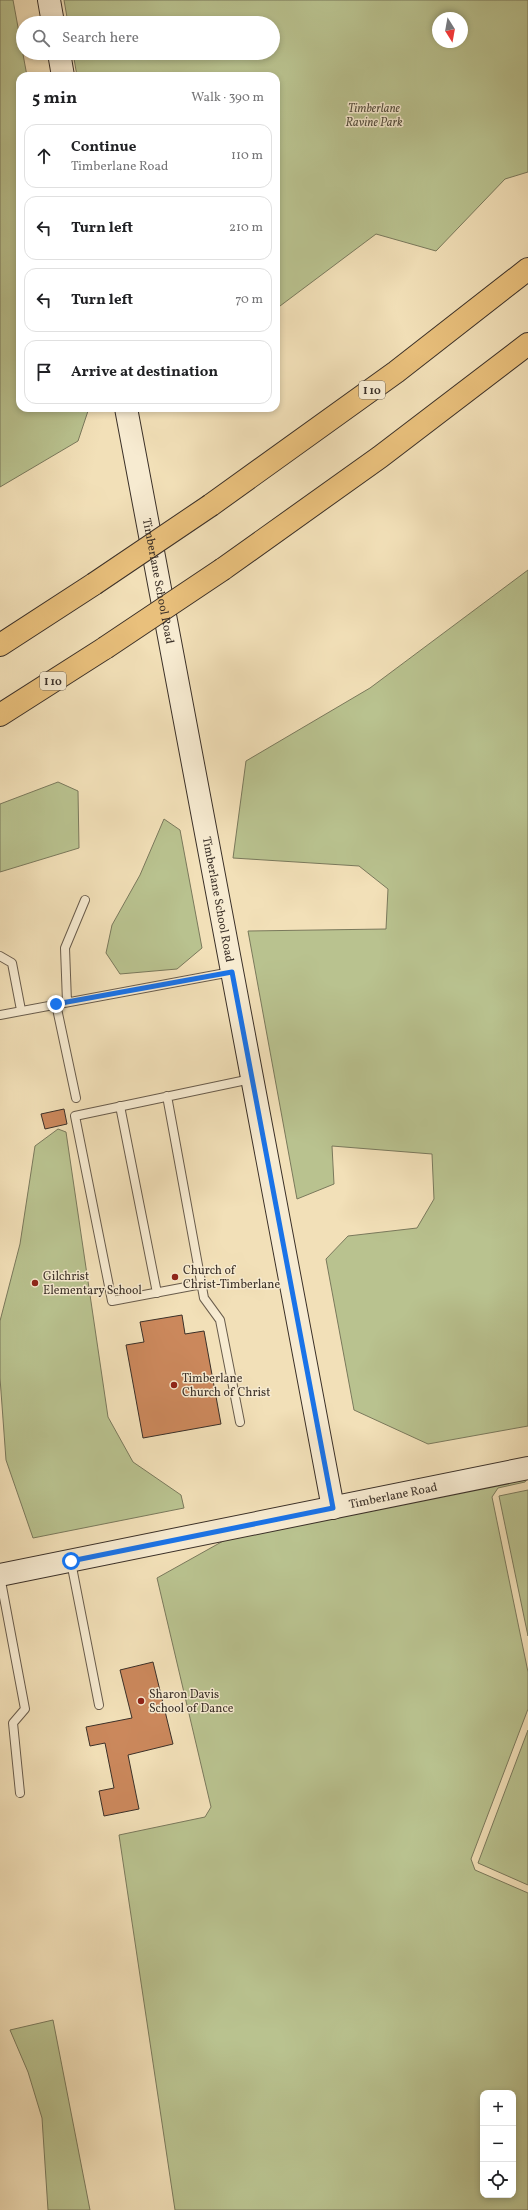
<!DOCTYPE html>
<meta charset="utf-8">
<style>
body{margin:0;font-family:Vollkorn,serif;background:#f2f2f2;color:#202124}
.controls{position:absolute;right:12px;bottom:12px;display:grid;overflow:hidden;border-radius:8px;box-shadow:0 2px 6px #0003}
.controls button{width:36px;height:36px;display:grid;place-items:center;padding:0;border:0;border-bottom:1px solid #e0e0e0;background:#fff;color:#202124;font:20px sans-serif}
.compass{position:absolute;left:432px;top:12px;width:36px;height:36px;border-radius:50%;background:#fff;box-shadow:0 2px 6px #0003;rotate:169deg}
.stop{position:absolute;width:12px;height:12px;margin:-9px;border:3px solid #1a73e8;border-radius:50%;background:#fff}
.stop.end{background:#1a73e8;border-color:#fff;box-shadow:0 1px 4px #0008}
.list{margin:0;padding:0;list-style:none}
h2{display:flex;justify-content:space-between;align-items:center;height:52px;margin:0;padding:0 16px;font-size:17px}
h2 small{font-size:13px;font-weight:400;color:#757577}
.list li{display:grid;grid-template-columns:26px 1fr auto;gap:12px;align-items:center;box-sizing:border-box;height:64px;margin:0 8px 8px;padding:0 8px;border:1px solid #e0e0e0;border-radius:12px}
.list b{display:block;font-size:15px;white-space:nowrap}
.list p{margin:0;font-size:13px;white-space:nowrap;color:#757577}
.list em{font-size:13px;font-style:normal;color:#757577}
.icon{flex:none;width:22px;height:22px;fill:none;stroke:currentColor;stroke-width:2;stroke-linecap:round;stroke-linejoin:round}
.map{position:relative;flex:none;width:528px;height:2210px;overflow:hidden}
.search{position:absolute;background:#fff;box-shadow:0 2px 6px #0003;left:16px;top:16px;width:264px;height:44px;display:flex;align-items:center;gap:10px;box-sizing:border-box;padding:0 14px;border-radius:22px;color:#757577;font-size:15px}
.panel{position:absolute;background:#fff;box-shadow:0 2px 6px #0003;left:16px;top:72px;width:264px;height:340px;border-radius:12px}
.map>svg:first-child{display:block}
.green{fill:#b9c28f;stroke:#7a795c;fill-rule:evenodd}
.building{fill:#cb885c;stroke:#3b3028}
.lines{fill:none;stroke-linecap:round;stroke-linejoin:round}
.lane-casing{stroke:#695c4c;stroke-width:10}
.secondary-casing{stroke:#3b3028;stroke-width:24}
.highway-casing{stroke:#3b3028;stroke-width:24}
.lane{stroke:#f7ebd1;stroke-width:8}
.secondary{stroke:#f7ebd1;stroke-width:22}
.highway{stroke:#e9c07c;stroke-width:22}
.highway-bridge-casing{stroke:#3b3028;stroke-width:24;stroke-linecap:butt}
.highway-bridge{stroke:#e9c07c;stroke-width:22}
.route{stroke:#1a73e8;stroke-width:5}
.poi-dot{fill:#8f2418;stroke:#f7ebd1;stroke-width:1.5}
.labels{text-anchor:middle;stroke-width:3;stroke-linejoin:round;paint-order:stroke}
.shield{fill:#f7ebd1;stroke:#73685b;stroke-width:1}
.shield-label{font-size:11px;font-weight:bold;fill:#3b3028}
.park-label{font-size:12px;font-style:italic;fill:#544d3d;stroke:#f7ebd1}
.street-label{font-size:12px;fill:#3b3028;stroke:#f7ebd1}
.poi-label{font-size:12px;fill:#3b3028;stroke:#f7ebd1;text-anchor:start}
</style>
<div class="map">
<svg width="528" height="2210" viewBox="0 0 528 2210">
<rect width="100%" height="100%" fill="#f2e0b8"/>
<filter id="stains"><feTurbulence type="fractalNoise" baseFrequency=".005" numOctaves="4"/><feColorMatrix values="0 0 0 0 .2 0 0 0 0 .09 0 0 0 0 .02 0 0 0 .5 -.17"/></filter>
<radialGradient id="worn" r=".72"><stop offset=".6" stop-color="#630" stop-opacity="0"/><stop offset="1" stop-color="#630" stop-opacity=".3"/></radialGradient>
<path class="green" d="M0,0H13L27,76H20V408H89L78,441L0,487Z
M64,0H528V172L505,179L436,251L376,234L276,309V76H77L73,53H273V23H68ZM438,18H462V42H438Z
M528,570V1426L428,1444L354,1410L326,1259L348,1236L417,1228L434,1199L432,1154L332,1146L334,1184L297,1199L248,931L386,929L388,889L359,866L233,858L246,761L370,688Z
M58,782L78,791L79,848L0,872V804Z
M164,819L180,830L202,948L177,969L120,974L106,953L112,925L140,875Z
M58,1129L66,1132L108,1417L133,1462L181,1495L184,1508L33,1538L6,1460L0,1378V1321L20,1244L35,1146Z
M527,1479L525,1482L498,1488L492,1497L528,1672V1709L471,1859L475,1870L528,1893V2210H175L119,1835L205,1817L211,1807L157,1578L225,1540ZM483,2093H513V2195H483Z
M528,1490V1636L499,1496Z
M528,1730V1885L478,1863Z
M53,2020L90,2210H48L42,2118L28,2072L10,2030Z"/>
<path class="building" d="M64,1109L67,1124L45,1129L41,1114Z
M182,1315L185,1334L204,1331L221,1424L143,1438L126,1345L144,1342L140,1322Z
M153,1662L173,1744L128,1755L139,1809L104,1816L99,1791L114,1788L105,1743L90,1746L86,1727L132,1718L120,1670Z"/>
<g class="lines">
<defs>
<path id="lane" d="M0,956L12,963L21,1010
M67,1002L65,948L85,900
M56,1004L76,1098
M0,1015L231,972
M167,1096L204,1298L220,1320L240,1422
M120,1106L157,1293
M202,1284L112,1301L75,1116L251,1079
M71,1562L99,1705
M0,1576L25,1709L13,1723L20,1793"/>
<g id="secondary">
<path d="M49,0L53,23"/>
<path d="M59,53L63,76"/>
<path id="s1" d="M126,408L333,1508"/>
<path id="s2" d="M0,1575L528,1468"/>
</g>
<path id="highway" d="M211,505L396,372L528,269
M223,569L380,457L528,344
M0,645L94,584
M0,715L105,648"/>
</defs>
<use href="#lane" class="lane-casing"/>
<use href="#secondary" class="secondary-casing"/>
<use href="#highway" class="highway-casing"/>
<use href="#lane" class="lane"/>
<use href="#secondary" class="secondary"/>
<use href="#highway" class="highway"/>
<defs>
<path id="highway-bridge" d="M94,584L211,505
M105,648L223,569"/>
</defs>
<use href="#highway-bridge" class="highway-bridge-casing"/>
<use href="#highway-bridge" class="highway-bridge"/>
</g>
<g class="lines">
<path class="route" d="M56,1004L232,972L333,1508L71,1561"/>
</g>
<g class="poi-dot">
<circle cx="175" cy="1277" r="4"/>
<circle cx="35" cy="1283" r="4"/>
<circle cx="174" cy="1385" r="4"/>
<circle cx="141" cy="1701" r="4"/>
</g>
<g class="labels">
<g class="shield">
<rect x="359" y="381" width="26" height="18" rx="3"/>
<rect x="40" y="672" width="26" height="18" rx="3"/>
</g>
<g class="shield-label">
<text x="372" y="394">I 10</text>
<text x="53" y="685">I 10</text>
</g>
<g class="park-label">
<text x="374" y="112">Timberlane<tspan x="374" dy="14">Ravine Park</tspan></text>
</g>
<g class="street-label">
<text dy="4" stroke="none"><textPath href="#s1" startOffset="176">Timberlane School Road</textPath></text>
<text dy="4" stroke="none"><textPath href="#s1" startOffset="500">Timberlane School Road</textPath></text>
<text dy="4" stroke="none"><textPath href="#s2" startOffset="401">Timberlane Road</textPath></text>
</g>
<g class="poi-label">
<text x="183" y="1274">Church of<tspan x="183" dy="14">Christ-Timberlane</tspan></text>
<text x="43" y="1280">Gilchrist<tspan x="43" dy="14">Elementary School</tspan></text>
<text x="182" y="1382">Timberlane<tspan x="182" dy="14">Church of Christ</tspan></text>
<text x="149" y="1698">Sharon Davis<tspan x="149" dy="14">School of Dance</tspan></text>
</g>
</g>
<rect width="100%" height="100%" filter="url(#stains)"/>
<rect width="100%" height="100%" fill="url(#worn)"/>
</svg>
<div class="controls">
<button>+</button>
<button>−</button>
<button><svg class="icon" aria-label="locate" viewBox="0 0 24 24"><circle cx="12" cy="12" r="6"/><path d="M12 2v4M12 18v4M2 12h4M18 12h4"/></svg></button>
</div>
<svg class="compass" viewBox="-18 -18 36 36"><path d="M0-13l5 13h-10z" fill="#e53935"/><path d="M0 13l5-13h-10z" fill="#757577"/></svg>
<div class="stop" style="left:71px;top:1561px"></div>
<div class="stop end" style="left:56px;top:1004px"></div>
<div class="search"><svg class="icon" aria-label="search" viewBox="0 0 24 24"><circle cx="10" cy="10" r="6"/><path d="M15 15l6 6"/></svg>Search here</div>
<section class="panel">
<h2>5 min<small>Walk · 390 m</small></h2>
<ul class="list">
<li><svg class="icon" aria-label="ahead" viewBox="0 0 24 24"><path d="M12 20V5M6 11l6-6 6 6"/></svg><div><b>Continue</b><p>Timberlane Road</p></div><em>110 m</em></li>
<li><svg class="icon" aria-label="left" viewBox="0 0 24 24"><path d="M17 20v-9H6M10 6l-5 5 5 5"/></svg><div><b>Turn left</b></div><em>210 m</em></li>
<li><svg class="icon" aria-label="left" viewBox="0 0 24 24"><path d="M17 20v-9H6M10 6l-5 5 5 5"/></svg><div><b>Turn left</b></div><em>70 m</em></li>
<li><svg class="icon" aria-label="arrive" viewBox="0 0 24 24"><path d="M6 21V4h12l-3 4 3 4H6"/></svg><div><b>Arrive at destination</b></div></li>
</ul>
</section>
</div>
